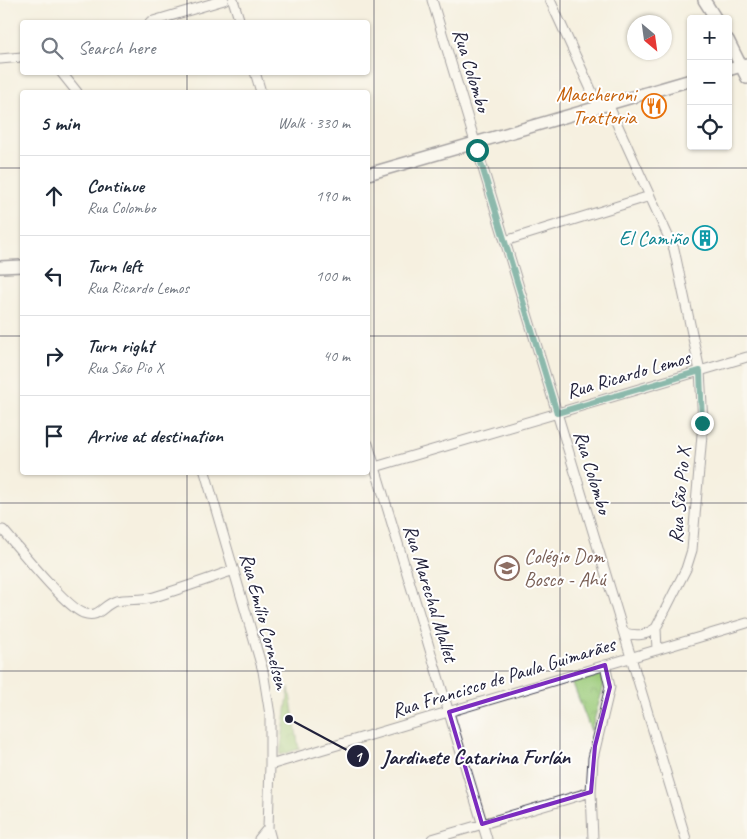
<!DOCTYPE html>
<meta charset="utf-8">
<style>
body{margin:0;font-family:Caveat,sans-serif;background:#f6f6f7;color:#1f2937}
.controls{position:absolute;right:15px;top:15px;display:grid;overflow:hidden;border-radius:5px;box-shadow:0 1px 4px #0004}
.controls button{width:45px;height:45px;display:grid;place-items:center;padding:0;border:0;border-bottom:1px solid #e0e1e3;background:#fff;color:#1f2937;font:25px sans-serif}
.compass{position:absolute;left:627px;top:15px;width:45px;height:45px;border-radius:50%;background:#fff;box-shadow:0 1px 4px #0004;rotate:151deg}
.stop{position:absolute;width:15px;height:15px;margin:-11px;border:4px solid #0f766e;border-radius:50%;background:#fff}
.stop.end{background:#0f766e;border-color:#fff;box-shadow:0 1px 5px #0008}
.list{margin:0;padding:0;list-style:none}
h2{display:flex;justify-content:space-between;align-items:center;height:65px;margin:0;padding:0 20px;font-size:21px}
h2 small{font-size:16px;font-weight:400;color:#747a83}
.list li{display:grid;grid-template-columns:32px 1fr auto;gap:15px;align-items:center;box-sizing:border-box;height:80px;padding:0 20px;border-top:1px solid #e0e1e3}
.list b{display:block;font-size:19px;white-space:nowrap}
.list p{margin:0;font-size:16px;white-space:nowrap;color:#747a83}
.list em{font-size:16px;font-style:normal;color:#747a83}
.icon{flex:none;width:28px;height:28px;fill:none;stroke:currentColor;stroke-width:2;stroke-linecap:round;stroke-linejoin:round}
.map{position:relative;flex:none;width:747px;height:839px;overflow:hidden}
.search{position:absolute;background:#fff;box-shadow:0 1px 4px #0004;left:20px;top:20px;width:350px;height:55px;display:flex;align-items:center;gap:12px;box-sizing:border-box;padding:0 18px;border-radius:5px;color:#747a83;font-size:19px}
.panel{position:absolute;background:#fff;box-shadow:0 1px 4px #0004;left:20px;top:90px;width:350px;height:385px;border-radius:5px}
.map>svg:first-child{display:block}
.park{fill:url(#park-crowns);stroke:#5f765a}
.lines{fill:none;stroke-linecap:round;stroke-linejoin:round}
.street-casing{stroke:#424154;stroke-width:11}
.secondary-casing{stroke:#424154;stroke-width:14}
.street{stroke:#fff;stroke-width:9}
.secondary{stroke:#fff;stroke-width:11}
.route{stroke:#0f766e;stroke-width:6}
.marked{fill:none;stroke:#7b2cbf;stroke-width:4;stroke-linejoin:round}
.grid{fill:none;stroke:#22223b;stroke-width:1;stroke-opacity:0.55}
.labels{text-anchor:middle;stroke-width:4;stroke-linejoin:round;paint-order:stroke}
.street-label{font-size:20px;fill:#22223b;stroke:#fff}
.food-label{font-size:20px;fill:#c56008;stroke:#fff;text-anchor:end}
.culture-label{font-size:20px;fill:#0d838f;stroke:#fff;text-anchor:end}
.education-label{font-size:20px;fill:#785e54;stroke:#fff;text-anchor:start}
.leader{fill:none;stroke:#22223b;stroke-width:2}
.callout-dot{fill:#22223b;stroke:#fff;stroke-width:2}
.mark-label{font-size:15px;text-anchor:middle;font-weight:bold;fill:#fff}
.callout-label{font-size:21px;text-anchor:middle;font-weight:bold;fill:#22223b;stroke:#fff;stroke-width:4;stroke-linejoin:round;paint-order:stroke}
</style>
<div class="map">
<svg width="747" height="839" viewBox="0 0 747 839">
<defs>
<pattern id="park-crowns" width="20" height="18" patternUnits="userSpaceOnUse" patternTransform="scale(1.25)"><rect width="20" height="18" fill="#9ccb79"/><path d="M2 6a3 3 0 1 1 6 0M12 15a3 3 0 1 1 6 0" fill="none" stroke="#86ae6a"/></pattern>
</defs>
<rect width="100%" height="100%" fill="#fff"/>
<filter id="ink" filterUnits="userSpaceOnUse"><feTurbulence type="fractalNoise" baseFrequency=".02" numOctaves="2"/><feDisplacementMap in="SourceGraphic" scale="10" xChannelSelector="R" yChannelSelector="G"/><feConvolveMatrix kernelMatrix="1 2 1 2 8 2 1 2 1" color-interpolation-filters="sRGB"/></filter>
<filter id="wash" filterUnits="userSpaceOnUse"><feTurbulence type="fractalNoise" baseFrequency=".0096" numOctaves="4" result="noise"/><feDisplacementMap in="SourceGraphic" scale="20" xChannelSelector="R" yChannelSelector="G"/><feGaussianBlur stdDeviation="1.12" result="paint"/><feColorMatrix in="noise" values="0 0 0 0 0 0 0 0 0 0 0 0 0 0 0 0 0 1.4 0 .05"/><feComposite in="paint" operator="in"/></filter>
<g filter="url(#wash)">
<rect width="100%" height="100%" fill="#f5f0e0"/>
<path class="park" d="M603,671L604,685L591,731L572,681Z
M289,688L299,749L280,755Z"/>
</g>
<g filter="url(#ink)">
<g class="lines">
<defs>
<path id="street" d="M233,0L240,22
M432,0L686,839
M550,0L599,107
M150,22L224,0
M0,59L22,57
M61,72L77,92
M255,72L261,92
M608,104L674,249L700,371L703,423L692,550L686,569L656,628L657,650
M505,241L650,196
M368,444L487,839
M375,467L747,357
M205,472L263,671L270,715V765L268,828L259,839
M3,530C19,548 64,605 83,613C100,619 102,605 116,601C129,598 142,601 154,597C181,589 208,579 234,570
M624,633C637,636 645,636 656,628
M270,765L747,623
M268,828L271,839
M432,839L591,792
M593,839L591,792L593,758L610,687L605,665"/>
<path id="secondary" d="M704,0L716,19
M728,40L747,78
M728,70L747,64
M368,174L691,80
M0,267L22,266"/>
</defs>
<use href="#street" class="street-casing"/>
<use href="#secondary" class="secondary-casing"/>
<use href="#street" class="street"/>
<use href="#secondary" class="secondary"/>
</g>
</g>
<g class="lines" filter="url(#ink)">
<path class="route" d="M477,150L557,413L700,371L702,423"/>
</g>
<path d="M0 0H747V839H0ZM605,665L610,687L595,746L591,792L482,824L449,712Z" fill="#f5f0e0" fill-opacity=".55" fill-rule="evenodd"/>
<path class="marked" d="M605,665L610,687L595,746L591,792L482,824L449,712Z"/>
<path class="grid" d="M187,0V22M374,0V839M560,0V839M187,72V92M0,168H22M368,168H747M0,336H22M368,336H747M187,472V839M0,503H747M0,671H747"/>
<defs>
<symbol id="restaurant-ring" viewBox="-11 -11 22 22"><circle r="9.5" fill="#fff" stroke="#e8710a" stroke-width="1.5"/><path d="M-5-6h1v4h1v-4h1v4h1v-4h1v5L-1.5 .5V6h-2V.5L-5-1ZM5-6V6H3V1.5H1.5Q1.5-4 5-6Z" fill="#e8710a"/></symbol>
<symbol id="building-ring" viewBox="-11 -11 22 22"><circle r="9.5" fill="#fff" stroke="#0f9aa8" stroke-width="1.5"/><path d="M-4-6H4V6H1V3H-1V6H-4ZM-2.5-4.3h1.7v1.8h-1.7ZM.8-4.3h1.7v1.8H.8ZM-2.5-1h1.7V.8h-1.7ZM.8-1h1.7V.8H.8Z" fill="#0f9aa8"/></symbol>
<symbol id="school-ring" viewBox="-11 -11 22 22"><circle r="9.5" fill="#fff" stroke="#8d6e63" stroke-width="1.5"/><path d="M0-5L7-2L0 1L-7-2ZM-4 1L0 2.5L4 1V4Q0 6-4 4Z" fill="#8d6e63"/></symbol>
</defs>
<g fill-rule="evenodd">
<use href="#restaurant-ring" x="640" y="92" width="28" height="28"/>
<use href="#building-ring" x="691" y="224" width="28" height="28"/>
<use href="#school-ring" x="493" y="554" width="28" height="28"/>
</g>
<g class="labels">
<g class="street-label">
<text transform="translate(472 70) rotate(73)" y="7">Rua Colombo</text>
<text transform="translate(628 374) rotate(-16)" y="7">Rua Ricardo Lemos</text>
<text transform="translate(593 472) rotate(73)" y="7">Rua Colombo</text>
<text transform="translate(679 495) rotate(-85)" y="7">Rua São Pio X</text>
<text transform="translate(431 593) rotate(73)" y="7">Rua Marechal Mallet</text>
<text transform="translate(265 621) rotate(75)" y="7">Rua Emílio Cornelsen</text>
<text transform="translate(503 677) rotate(-17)" y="7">Rua Francisco de Paula Guimarães</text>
</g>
<g class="food-label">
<text x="636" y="101">Maccheroni<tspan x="636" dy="23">Trattoria</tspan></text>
</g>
<g class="culture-label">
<text x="688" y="245">El Camiño</text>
</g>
<g class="education-label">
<text x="524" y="563">Colégio Dom<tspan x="524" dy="23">Bosco - Ahú</tspan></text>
</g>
</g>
<path class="leader" d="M289 719L358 756"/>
<g class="callout-dot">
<circle cx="289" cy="719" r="5"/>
<circle cx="358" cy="756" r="12"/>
</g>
<g class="mark-label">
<text x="358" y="762">1</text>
</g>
<g class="callout-label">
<text x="476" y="764">Jardinete Catarina Furlán</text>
</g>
</svg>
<div class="controls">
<button>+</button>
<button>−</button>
<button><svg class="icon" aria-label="locate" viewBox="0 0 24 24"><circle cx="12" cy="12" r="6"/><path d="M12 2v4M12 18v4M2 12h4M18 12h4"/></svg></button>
</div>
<svg class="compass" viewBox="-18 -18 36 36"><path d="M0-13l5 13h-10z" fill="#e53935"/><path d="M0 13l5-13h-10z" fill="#747a83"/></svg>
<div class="stop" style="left:477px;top:150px"></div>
<div class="stop end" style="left:702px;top:423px"></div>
<div class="search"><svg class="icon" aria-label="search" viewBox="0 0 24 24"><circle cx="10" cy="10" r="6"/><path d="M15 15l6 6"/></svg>Search here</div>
<section class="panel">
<h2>5 min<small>Walk · 330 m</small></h2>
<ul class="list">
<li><svg class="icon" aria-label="ahead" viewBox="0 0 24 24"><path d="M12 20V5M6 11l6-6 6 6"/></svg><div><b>Continue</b><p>Rua Colombo</p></div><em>190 m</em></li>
<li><svg class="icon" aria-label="left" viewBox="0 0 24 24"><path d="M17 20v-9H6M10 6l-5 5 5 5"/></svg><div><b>Turn left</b><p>Rua Ricardo Lemos</p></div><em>100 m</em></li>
<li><svg class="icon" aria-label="right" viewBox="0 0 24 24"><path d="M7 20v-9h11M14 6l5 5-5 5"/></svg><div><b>Turn right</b><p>Rua São Pio X</p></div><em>40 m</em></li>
<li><svg class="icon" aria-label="arrive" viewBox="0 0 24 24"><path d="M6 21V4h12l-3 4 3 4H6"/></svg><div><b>Arrive at destination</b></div></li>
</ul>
</section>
</div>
